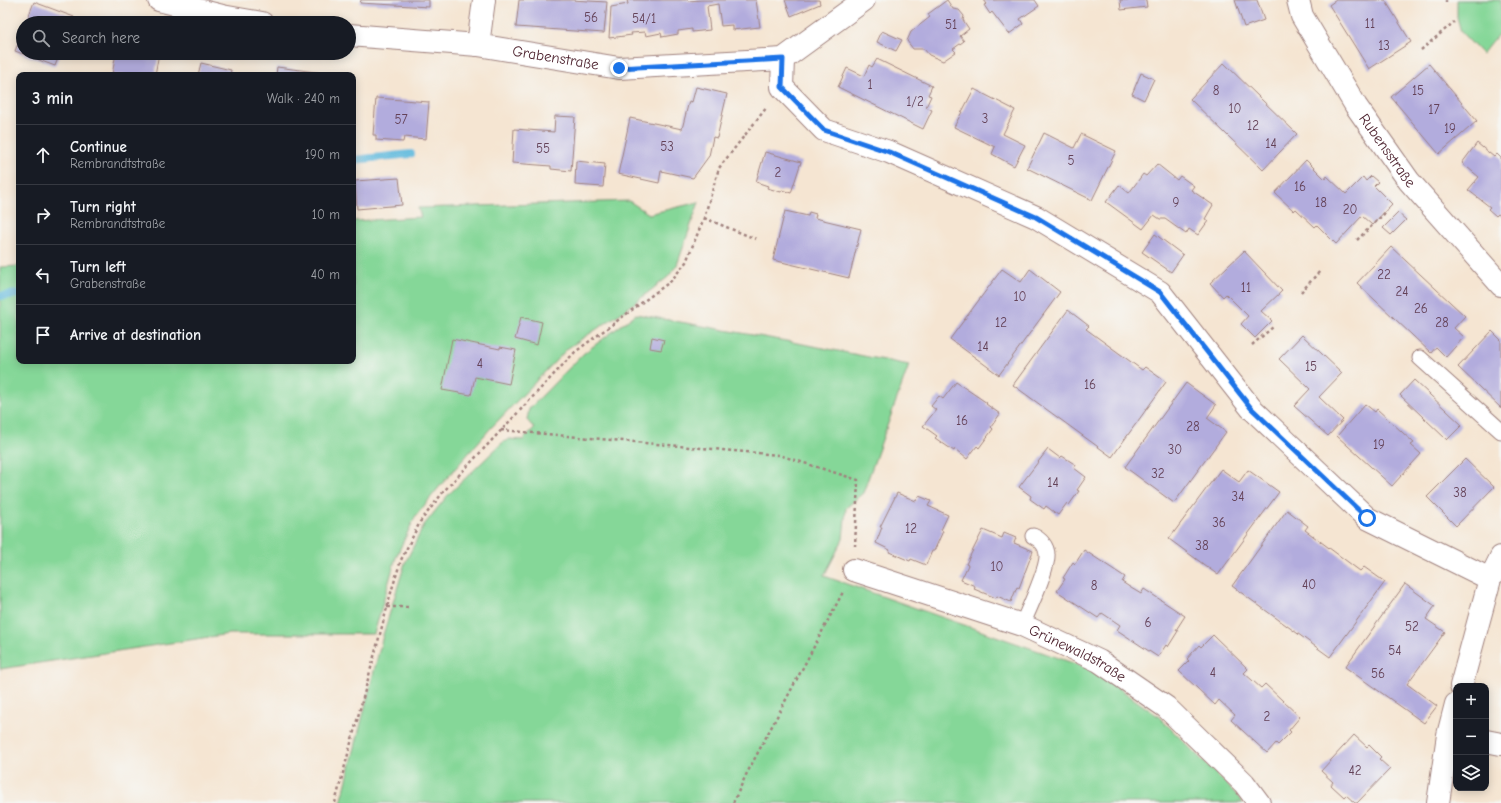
<!DOCTYPE html>
<meta charset="utf-8">
<style>
body{margin:0;font-family:"Comic Neue",sans-serif;background:#242831;color:#f1f3f6}
.controls{position:absolute;right:12px;bottom:12px;display:grid;overflow:hidden;border-radius:8px;box-shadow:0 2px 10px #0003}
.controls button{width:36px;height:36px;display:grid;place-items:center;padding:0;border:0;border-bottom:1px solid #363941;background:#171b24;color:#f1f3f6;font:20px sans-serif}
.stop{position:absolute;width:12px;height:12px;margin:-9px;border:3px solid #1a73e8;border-radius:50%;background:#fff}
.stop.end{background:#1a73e8;border-color:#fff;box-shadow:0 1px 4px #0008}
.list{margin:0;padding:0;list-style:none}
h2{display:flex;justify-content:space-between;align-items:center;height:52px;margin:0;padding:0 16px;font-size:17px}
h2 small{font-size:13px;font-weight:400;color:#9ea1a6}
.list li{display:grid;grid-template-columns:26px 1fr auto;gap:12px;align-items:center;box-sizing:border-box;height:60px;padding:0 16px;border-top:1px solid #363941}
.list b{display:block;font-size:15px;white-space:nowrap}
.list p{margin:0;font-size:13px;white-space:nowrap;color:#9ea1a6}
.list em{font-size:13px;font-style:normal;color:#9ea1a6}
.icon{flex:none;width:22px;height:22px;fill:none;stroke:currentColor;stroke-width:2;stroke-linecap:round;stroke-linejoin:round}
.map{position:relative;flex:none;width:1501px;height:803px;overflow:hidden}
.search{position:absolute;background:#171b24;box-shadow:0 2px 10px #0003;left:16px;top:16px;width:340px;height:44px;display:flex;align-items:center;gap:10px;box-sizing:border-box;padding:0 14px;border-radius:22px;color:#9ea1a6;font-size:15px}
.panel{position:absolute;background:#171b24;box-shadow:0 2px 10px #0003;left:16px;top:72px;width:340px;height:292px;border-radius:8px}
.map>svg:first-child{display:block}
.green{fill:#85d798;stroke:#687b62}
.lines{fill:none;stroke-linecap:round;stroke-linejoin:round}
.stream{stroke:#5fb9dd;stroke-width:8}
.building{fill:#b2acdd}
.lane-casing{stroke:#a0827e;stroke-width:17}
.street-casing{stroke:#a0827e;stroke-width:24}
.path{stroke:#a0827e;stroke-width:2.5;stroke-dasharray:3 3;stroke-linecap:butt}
.lane{stroke:#fff;stroke-width:15}
.street{stroke:#fff;stroke-width:22}
.route{stroke:#1a73e8;stroke-width:5}
.labels{text-anchor:middle;stroke-width:4;stroke-linejoin:round;paint-order:stroke}
.number-label{font-size:13px;fill:#644258}
.street-label{font-size:15px;fill:#4a1f2b;stroke:#f6f6f2}
</style>
<div class="map">
<svg width="1501" height="803" viewBox="0 0 1501 803">
<rect width="100%" height="100%" fill="#f6f6f2"/>
<filter id="ink" filterUnits="userSpaceOnUse"><feTurbulence type="fractalNoise" baseFrequency=".025" numOctaves="2"/><feDisplacementMap in="SourceGraphic" scale="8" xChannelSelector="R" yChannelSelector="G"/><feConvolveMatrix kernelMatrix="1 2 1 2 8 2 1 2 1" color-interpolation-filters="sRGB"/></filter>
<filter id="wash" filterUnits="userSpaceOnUse"><feTurbulence type="fractalNoise" baseFrequency=".012" numOctaves="4" result="noise"/><feDisplacementMap in="SourceGraphic" scale="16" xChannelSelector="R" yChannelSelector="G"/><feGaussianBlur stdDeviation="0.9" result="paint"/><feColorMatrix in="noise" values="0 0 0 0 0 0 0 0 0 0 0 0 0 0 0 0 0 1.4 0 .05"/><feComposite in="paint" operator="in"/></filter>
<g filter="url(#wash)">
<rect width="100%" height="100%" fill="#f5e5d2"/>
<path class="green" d="M1457,0H1501V31L1482,54L1461,32L1457,17Z
M629,201L649,214L699,202L677,265L668,277L624,311L568,348L489,430L440,486L415,517L396,557L374,634H229L0,669V267L19,266V361H353V221L421,217L418,208Z
M636,314L808,345L909,365L863,493L846,508L843,539L824,576L1093,670L1158,716L1234,792L1243,803H341L383,635L405,563L424,525L448,495L502,443L509,439L523,440L534,428L527,420L529,409L583,354Z"/>
<g class="lines">
<path class="stream" d="M353,160L411,154
M0,296L19,294"/>
</g>
<g id="blocks">
<path class="building" d="M361,0H429V7L360,3Z
M519,0H571L607,2L604,33L516,27Z
M627,0H688V1L701,0H756L760,27L732,30V25L721,26L718,4L707,6L710,30L692,32V29L678,31V34L662,37L661,33L646,36L645,32L631,33L632,35L609,38L611,7L628,4Z
M785,0H819L820,4L791,16Z
M947,0L953,9L959,10L964,16L963,20L969,29L960,36L964,41L953,49L956,52L943,61L929,55L924,49H913L907,41L911,32L930,17L928,14Z
M984,0H1035L1039,6L1020,19L1023,24L1009,34L992,12L990,14L984,5L987,4Z
M1120,0H1146L1147,7L1121,10Z
M1235,0H1257L1264,20L1244,27Z
M1336,0H1385L1411,42L1369,69L1329,5Z
M34,2L74,17L72,23H26Z
M23,31V53H60L55,66L15,51Z
M882,31L902,40L896,51L877,42Z
M116,53H159L155,75H112Z
M877,59L932,86L928,95L931,96L926,107L932,110L923,129L838,87L847,68L864,76L869,65L872,67Z
M201,63L231,70L230,75H198Z
M1224,63L1297,134L1263,170L1190,99Z
M1429,64L1477,121L1439,154L1391,97Z
M277,67L331,74V75H276Z
M1141,73L1154,79L1144,100L1132,94Z
M696,87L727,94L717,138L713,137L709,156L693,178L661,171L659,183L618,174L630,118L682,129L689,101L692,102Z
M974,89L1015,110L1003,134L1025,145L1014,166L992,154L995,147L954,127Z
M376,98L429,102L426,139L404,137L403,142L376,140V135H373Z
M555,116L575,117L571,171L551,169V166L512,163L514,129L554,132Z
M1044,133L1074,148L1081,134L1116,151L1092,200L1027,168Z
M1477,143L1494,157L1497,154L1501,158V216L1498,214L1496,216L1488,209L1490,207L1468,190L1479,177L1462,163Z
M765,152L801,162L791,193L782,190L781,192L767,188L768,186L756,182Z
M1306,160L1325,179L1327,176L1346,194L1363,177L1366,181L1371,176L1378,182L1374,186L1392,204L1372,225L1362,216L1336,244L1317,225L1315,227L1296,209L1294,211L1275,193Z
M576,161L605,164L603,187L575,185Z
M1157,164L1177,180L1180,176L1194,186L1191,190L1213,205L1205,219L1208,221L1198,235L1189,229L1186,234L1165,219H1160L1154,215L1143,229L1106,202L1119,185L1129,193L1143,174L1146,176Z
M399,178L402,205L357,209L355,181Z
M785,211L808,216L809,212L816,214L815,218L861,229L849,278L773,260Z
M1398,213L1406,220L1391,235L1383,228Z
M1155,234L1183,255L1171,272L1142,252Z
M1391,247L1465,316L1454,328L1464,337L1446,357L1436,347L1431,353L1357,283Z
M1244,251L1282,291L1261,311L1272,321L1255,338L1241,324L1248,316L1226,294L1223,297L1210,283Z
M1002,269L1021,282L1030,269L1060,292L999,375L950,339Z
M1068,310L1089,326L1086,329L1142,370L1145,367L1166,382L1112,457L1013,385Z
M521,317L542,322L537,345L515,339Z
M1492,331L1501,340V408L1458,367Z
M1302,335L1342,373L1319,397L1343,420L1328,436L1294,406L1310,389L1279,359Z
M652,337L664,340L661,350L650,348Z
M452,339L500,349V347L516,350L509,384L475,377L471,395L442,390Z
M1414,380L1462,425L1447,440L1400,395Z
M956,382L987,403L986,404L1000,414L991,427L993,429L979,448L977,446L967,459L955,449L954,451L935,438L937,436L923,426L936,410L931,406L939,396L943,399Z
M1186,383L1216,405L1207,418L1226,432L1174,503L1125,467Z
M1365,404L1375,412L1377,409L1414,443L1411,445L1421,454L1392,486L1337,436Z
M1048,449L1060,458L1062,456L1076,465L1074,468L1086,477L1077,490L1079,491L1069,505L1067,503L1058,515L1046,506L1044,509L1030,499L1031,496L1019,487Z
M1465,459L1494,487L1456,526L1427,497Z
M1221,469L1239,482L1248,470L1279,492L1218,575L1169,539Z
M897,493L916,501L919,496L931,501L928,506L948,515L941,530L943,531L934,551H932L926,565L911,559L910,561L889,552L890,550L876,543L882,527H880Z
M1287,510L1308,526L1305,530L1360,571L1364,567L1385,582L1330,657L1232,586Z
M983,530L1002,538L1004,533L1016,538L1014,543L1033,551L1019,588L1017,587L1011,602L997,596L996,598L974,589L975,586L961,580L968,565L966,564Z
M1084,550L1125,577L1122,582L1131,588L1141,594L1144,589L1185,616L1176,630L1178,631L1168,647L1166,645L1158,657L1117,630L1120,625L1102,613L1098,618L1057,591L1065,579L1063,578L1073,562L1075,564Z
M1405,584L1435,606L1426,619L1445,632L1407,684L1437,706L1424,723L1345,667Z
M1213,635L1248,669L1244,673L1261,688L1265,684L1300,717L1289,730L1291,732L1278,745L1276,743L1267,753L1231,720L1235,715L1219,700L1215,705L1179,671L1189,661L1187,659L1199,645L1201,647Z
M1354,735L1367,747L1369,745L1381,757L1379,759L1390,769L1357,803H1355L1346,795L1344,797L1331,785L1333,782L1321,771Z"/>
</g>
</g>
<g filter="url(#ink)">
<use href="#blocks" fill-opacity="0" stroke="#a0827e" stroke-width="1"/>
<g class="lines">
<defs>
<path id="lane" d="M1420,358L1501,431
M1022,625C1028,611 1048,568 1047,555C1047,546 1040,539 1033,536"/>
<g id="street">
<path d="M159,0L222,16L262,23"/>
<path id="s1" d="M1298,0L1302,16L1356,106L1409,181L1501,285"/>
<path id="s2" d="M349,35L478,45L619,68L783,59L864,0"/>
<path d="M478,45L484,0"/>
<path d="M783,59L782,87L824,130L889,152L1036,217L1160,292L1251,408L1367,518L1490,579"/>
<path id="s3" d="M854,570L1022,625L1099,661L1166,707L1244,783L1259,803"/>
<path d="M1461,686L1490,579L1501,557"/>
<path d="M1486,741L1501,744"/>
<path d="M1438,803L1448,735L1456,704"/>
</g>
</defs>
<use href="#lane" class="lane-casing"/>
<use href="#street" class="street-casing"/>
<path class="path" d="M1446,0V4
M1421,50L1454,22
M704,218L756,239
M1357,240L1387,211
M1301,292L1321,270
M1252,345L1273,327
M501,430L779,455L858,480L855,546
M387,607H408
M335,803L392,589L401,560L420,522L444,491L575,352L671,281L686,262L704,218L719,168L767,107
M733,803L746,775L843,592"/>
<use href="#lane" class="lane"/>
<use href="#street" class="street"/>
</g>
</g>
<g class="lines" filter="url(#ink)">
<path class="route" d="M619,68L783,59L782,87L824,130L889,152L1036,217L1160,292L1251,408L1367,518"/>
</g>
<g class="labels">
<g class="number-label">
<text x="591" y="22">56</text>
<text x="644" y="23">54/1</text>
<text x="1370" y="28">11</text>
<text x="951" y="29">51</text>
<text x="1384" y="50">13</text>
<text x="870" y="89">1</text>
<text x="1216" y="95">8</text>
<text x="1418" y="95">15</text>
<text x="915" y="106">1/2</text>
<text x="1235" y="113">10</text>
<text x="1434" y="114">17</text>
<text x="985" y="123">3</text>
<text x="401" y="124">57</text>
<text x="1253" y="130">12</text>
<text x="1450" y="133">19</text>
<text x="1271" y="148">14</text>
<text x="667" y="151">53</text>
<text x="543" y="153">55</text>
<text x="1071" y="165">5</text>
<text x="778" y="177">2</text>
<text x="1300" y="191">16</text>
<text x="1176" y="207">9</text>
<text x="1321" y="207">18</text>
<text x="1350" y="214">20</text>
<text x="1384" y="279">22</text>
<text x="1246" y="292">11</text>
<text x="1402" y="296">24</text>
<text x="1020" y="301">10</text>
<text x="1421" y="313">26</text>
<text x="1001" y="327">12</text>
<text x="1442" y="327">28</text>
<text x="983" y="351">14</text>
<text x="480" y="368">4</text>
<text x="1311" y="371">15</text>
<text x="1090" y="389">16</text>
<text x="962" y="425">16</text>
<text x="1193" y="431">28</text>
<text x="1379" y="449">19</text>
<text x="1175" y="454">30</text>
<text x="1158" y="478">32</text>
<text x="1053" y="487">14</text>
<text x="1460" y="497">38</text>
<text x="1238" y="501">34</text>
<text x="1219" y="527">36</text>
<text x="911" y="533">12</text>
<text x="1202" y="550">38</text>
<text x="997" y="571">10</text>
<text x="1309" y="589">40</text>
<text x="1094" y="590">8</text>
<text x="1148" y="627">6</text>
<text x="1412" y="631">52</text>
<text x="1395" y="655">54</text>
<text x="1213" y="677">4</text>
<text x="1378" y="678">56</text>
<text x="1267" y="721">2</text>
<text x="1355" y="775">42</text>
</g>
<g class="street-label">
<text dy="5" stroke="none"><textPath href="#s2" startOffset="208">Grabenstraße</textPath></text>
<text dy="5" stroke="none"><textPath href="#s1" startOffset="176">Rubensstraße</textPath></text>
<text dy="5" stroke="none"><textPath href="#s3" startOffset="239">Grünewaldstraße</textPath></text>
</g>
</g>
</svg>
<div class="controls">
<button>+</button>
<button>−</button>
<button><svg class="icon" aria-label="layers" viewBox="0 0 24 24"><path d="M12 4l9 5-9 5-9-5zM3 14l9 5 9-5"/></svg></button>
</div>
<div class="stop" style="left:1367px;top:518px"></div>
<div class="stop end" style="left:619px;top:68px"></div>
<div class="search"><svg class="icon" aria-label="search" viewBox="0 0 24 24"><circle cx="10" cy="10" r="6"/><path d="M15 15l6 6"/></svg>Search here</div>
<section class="panel">
<h2>3 min<small>Walk · 240 m</small></h2>
<ul class="list">
<li><svg class="icon" aria-label="ahead" viewBox="0 0 24 24"><path d="M12 20V5M6 11l6-6 6 6"/></svg><div><b>Continue</b><p>Rembrandtstraße</p></div><em>190 m</em></li>
<li><svg class="icon" aria-label="right" viewBox="0 0 24 24"><path d="M7 20v-9h11M14 6l5 5-5 5"/></svg><div><b>Turn right</b><p>Rembrandtstraße</p></div><em>10 m</em></li>
<li><svg class="icon" aria-label="left" viewBox="0 0 24 24"><path d="M17 20v-9H6M10 6l-5 5 5 5"/></svg><div><b>Turn left</b><p>Grabenstraße</p></div><em>40 m</em></li>
<li><svg class="icon" aria-label="arrive" viewBox="0 0 24 24"><path d="M6 21V4h12l-3 4 3 4H6"/></svg><div><b>Arrive at destination</b></div></li>
</ul>
</section>
</div>
